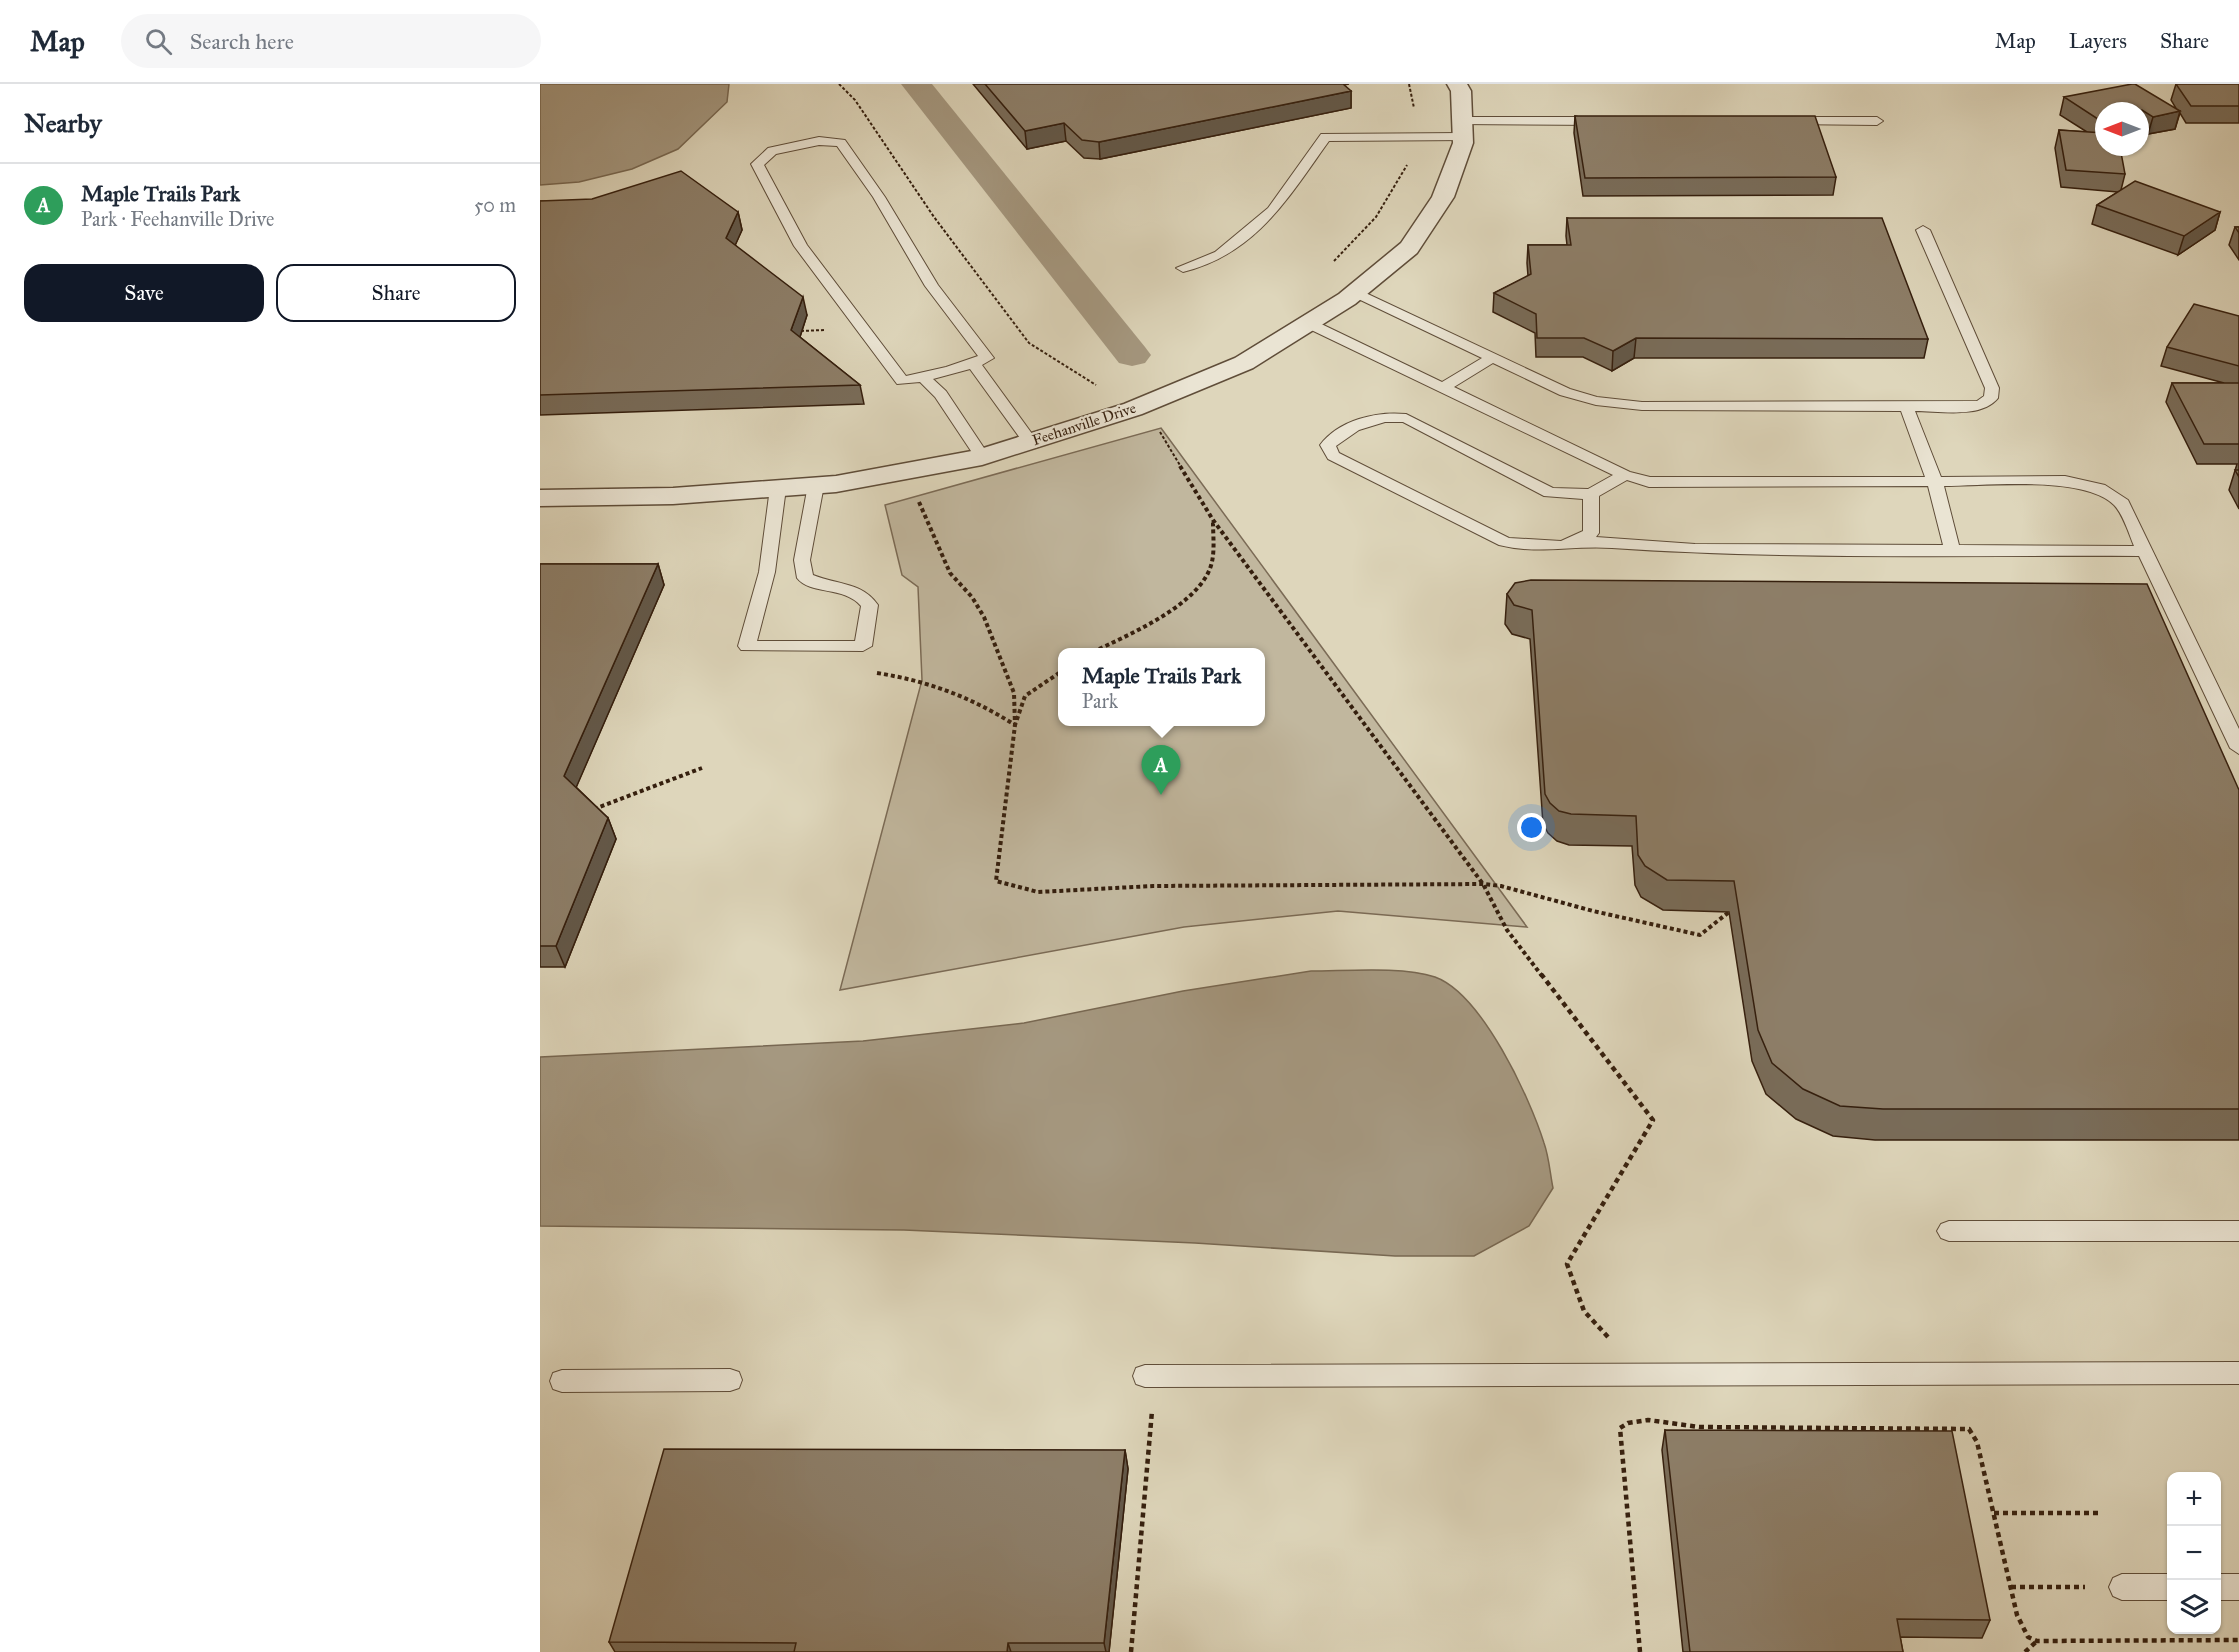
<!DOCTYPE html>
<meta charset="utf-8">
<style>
body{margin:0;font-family:"IM FELL Great Primer",serif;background:#f6f6f7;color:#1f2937}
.controls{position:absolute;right:18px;bottom:18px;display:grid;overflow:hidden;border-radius:12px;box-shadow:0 2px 4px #0004}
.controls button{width:54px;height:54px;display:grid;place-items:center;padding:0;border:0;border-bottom:2px solid #e0e1e3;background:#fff;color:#1f2937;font:30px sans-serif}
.compass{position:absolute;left:1555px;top:18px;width:54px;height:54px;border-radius:50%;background:#fff;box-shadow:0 2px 4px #0004;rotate:270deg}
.you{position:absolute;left:992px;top:744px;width:21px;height:21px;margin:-15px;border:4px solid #fff;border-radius:50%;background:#1a73e8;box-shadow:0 0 0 9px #1a73e833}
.badge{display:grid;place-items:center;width:39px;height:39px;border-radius:50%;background:#111827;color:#fff;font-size:20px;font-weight:700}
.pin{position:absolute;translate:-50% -50px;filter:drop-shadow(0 2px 3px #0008)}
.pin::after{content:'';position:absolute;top:32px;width:21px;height:18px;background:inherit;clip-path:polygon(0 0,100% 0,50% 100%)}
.popup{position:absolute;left:518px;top:564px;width:207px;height:78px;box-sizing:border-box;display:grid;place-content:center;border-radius:12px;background:#fff;filter:drop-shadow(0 2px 4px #0005);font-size:20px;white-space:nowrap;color:#747a83}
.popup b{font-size:22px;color:#1f2937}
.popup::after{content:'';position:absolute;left:50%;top:100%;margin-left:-12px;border:12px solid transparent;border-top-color:#fff}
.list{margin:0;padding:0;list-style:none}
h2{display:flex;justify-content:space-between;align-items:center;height:78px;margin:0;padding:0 24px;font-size:26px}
h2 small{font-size:20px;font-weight:400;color:#747a83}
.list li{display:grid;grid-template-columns:39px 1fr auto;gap:18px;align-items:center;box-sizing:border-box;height:84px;padding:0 24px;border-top:2px solid #e0e1e3}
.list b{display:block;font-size:22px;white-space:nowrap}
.list p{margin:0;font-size:20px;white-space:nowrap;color:#747a83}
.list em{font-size:20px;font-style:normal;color:#747a83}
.actions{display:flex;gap:12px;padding:18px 24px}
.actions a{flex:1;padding:14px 0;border:2px solid #111827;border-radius:18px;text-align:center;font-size:21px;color:#111827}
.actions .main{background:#111827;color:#fff}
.icon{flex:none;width:33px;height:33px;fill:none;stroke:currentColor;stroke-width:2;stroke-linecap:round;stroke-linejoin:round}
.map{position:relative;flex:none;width:1699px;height:1568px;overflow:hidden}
header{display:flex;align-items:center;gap:36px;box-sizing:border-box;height:84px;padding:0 30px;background:#fff;border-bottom:2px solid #e0e1e3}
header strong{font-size:28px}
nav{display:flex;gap:33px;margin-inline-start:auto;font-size:21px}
.search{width:420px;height:54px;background:#f6f6f7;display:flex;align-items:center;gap:15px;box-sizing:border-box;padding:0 21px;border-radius:33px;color:#747a83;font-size:22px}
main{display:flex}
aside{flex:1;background:#fff}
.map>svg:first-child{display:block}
.green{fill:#c1b79e;stroke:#7b6b56;stroke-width:1.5;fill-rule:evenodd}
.water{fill:#a59880;stroke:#786852;stroke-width:1.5}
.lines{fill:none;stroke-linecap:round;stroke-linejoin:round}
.canal{fill:#a59880;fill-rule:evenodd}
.service-casing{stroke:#5f4d39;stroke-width:2}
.tertiary-casing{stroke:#5f4d39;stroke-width:3}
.path-far2{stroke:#351f0e;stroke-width:2;stroke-dasharray:3 2;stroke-linecap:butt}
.path-far1{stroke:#351f0e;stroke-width:4;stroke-dasharray:4 3;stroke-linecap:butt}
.path{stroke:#351f0e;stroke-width:4.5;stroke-dasharray:5 4;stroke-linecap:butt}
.service{fill:#eae4d3;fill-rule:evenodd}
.tertiary{fill:#eae4d3;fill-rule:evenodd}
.wall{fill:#796c59;stroke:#351f0e;stroke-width:1.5}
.shaded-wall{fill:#635849;stroke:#351f0e;stroke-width:1.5}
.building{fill:#8d7e68;stroke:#351f0e;stroke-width:1.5}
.labels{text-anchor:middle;stroke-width:4.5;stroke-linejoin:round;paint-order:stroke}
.far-street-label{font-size:15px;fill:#351f0e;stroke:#eae4d3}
</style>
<header>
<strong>Map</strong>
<div class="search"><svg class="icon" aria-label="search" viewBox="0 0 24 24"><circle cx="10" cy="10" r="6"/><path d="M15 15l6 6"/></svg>Search here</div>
<nav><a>Map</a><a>Layers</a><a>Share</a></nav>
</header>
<main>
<aside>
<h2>Nearby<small></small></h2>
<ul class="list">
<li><span class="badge" style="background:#2e9e5b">A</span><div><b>Maple Trails Park</b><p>Park · Feehanville Drive</p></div><em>50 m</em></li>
</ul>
<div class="actions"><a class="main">Save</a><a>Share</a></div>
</aside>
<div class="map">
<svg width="1699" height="1568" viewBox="0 0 1699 1568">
<rect width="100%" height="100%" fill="#ded6bb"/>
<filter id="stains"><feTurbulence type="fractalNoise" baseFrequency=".00333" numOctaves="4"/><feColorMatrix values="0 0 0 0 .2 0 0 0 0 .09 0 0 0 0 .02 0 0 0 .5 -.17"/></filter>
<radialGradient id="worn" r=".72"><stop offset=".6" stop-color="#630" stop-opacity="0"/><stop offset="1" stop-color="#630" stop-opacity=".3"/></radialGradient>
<path class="green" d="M621,344L987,843L798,827L644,843L300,906L382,596L378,503L362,491L345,421ZM522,568H720V638H522Z"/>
<path class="water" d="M0,0H189L187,18L138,65L92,85L39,98L0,101Z
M771,887C806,887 862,882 895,893C942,910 990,1014 1004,1059C1009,1073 1010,1089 1013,1104L989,1142L934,1172H855L655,1159L364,1146L0,1142V973L323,957L484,939L643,907Z"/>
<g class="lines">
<path class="canal" d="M361,0H392L605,263L611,271L605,279L592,282L579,279Z"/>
<defs>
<path id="service" d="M922,33H1060L1066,37L1060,41L918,40V34Z
M1252,33H1337L1343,37L1337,41L1248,40V34Z
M923,49L929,53L927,56L789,57C748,114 716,170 643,188L636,184L675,168L728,124L781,50Z
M279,53L305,56L345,113L398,201L454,274L442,281L498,358L495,361H485L430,285L393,295L406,307L450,373L442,378L437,376L395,313L380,298L357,300L254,162L211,80L228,64ZM279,61L297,62L333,113L385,202L438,272L406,283L366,292L267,161L224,81L236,70Z
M1383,142L1390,146L1459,304L1458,314C1441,335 1400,327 1375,327L1401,393L1525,392L1565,401L1588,416L1699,645V670L1690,664L1599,472C1424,471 1247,476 1072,464C1032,461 999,471 959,461L788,375L780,361C799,336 836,327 866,330L1013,404L1048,405L1073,391L763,242V236H773L902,298L942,274L810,211V205L815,204L1030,305L1057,313L1102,318L1437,317L1444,312L1445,304L1376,146ZM953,279L1020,311L1056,321L1102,326L1361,327L1385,393H1110L1090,388L914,303ZM845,338H863L1004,412L1043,415V447L1021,457L969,454L799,369L796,362L819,346ZM1087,396L1109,403L1388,402L1403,461L1155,460L1056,453L1059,449V412ZM1404,402C1446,402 1544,391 1574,421C1583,430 1589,450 1594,462L1419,461Z
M276,396L284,401L270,476L273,491C298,501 322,498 338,521L332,562L323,567L201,566L198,562L219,488L230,404L238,399L246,404L235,488L217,557H315L321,522C304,502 270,511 257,494L254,476L268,401Z
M1409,1137H1699V1157H1409L1401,1154L1397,1147L1401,1140Z
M1699,1278V1300L605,1303L596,1300L593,1292L596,1284L605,1281Z
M190,1285L199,1288L202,1296L199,1304L190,1307L22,1308L13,1305L10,1297L13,1289L22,1286Z
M1582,1490H1632V1516H1582L1573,1512L1569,1503L1573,1494Z
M1676,1490H1699V1516H1676Z"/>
<path id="tertiary" d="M907,0H927L931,7L933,59L914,113L877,169L815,220L713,284L602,330L442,381L296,408L133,420L0,422V406L133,404L296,392L437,366L584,320L695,274L799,210L861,159L892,113L913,59L911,7Z"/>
</defs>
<use href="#service" class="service-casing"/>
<use href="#tertiary" class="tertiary-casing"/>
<path class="path-far2" d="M299,0L315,16L394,133L489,259L556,301
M869,0L874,24
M794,177L836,133L867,81
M261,247L284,246
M620,348L641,383"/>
<path class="path-far1" d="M640,382L673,436L943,800L967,846L1002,892
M379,418L410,489L432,513L444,533L474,609L475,641L456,797L498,808L613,802L943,800L961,802L1053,827L1160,851L1189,828
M553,568C588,551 650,525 668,489C676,474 673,454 673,438
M337,589C388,597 431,613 475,641L485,612L522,587
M54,725L162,684"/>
<path class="path" d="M1001,890L1113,1036L1027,1180L1044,1227L1068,1253
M1454,1429H1561
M1471,1503H1545
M591,1568L612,1327
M1100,1568L1080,1344L1088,1339L1108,1336L1159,1343L1429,1345L1437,1358L1477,1531L1488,1553L1497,1557L1699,1556
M1485,1568L1497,1557"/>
<use href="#service" class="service"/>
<use href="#tertiary" class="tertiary"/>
</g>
<path class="wall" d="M433,0H809L804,1L811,7V24L560,75L544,74L526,57L487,65Z
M1636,0H1699V39H1646L1640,29L1635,45L1608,50L1601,46L1600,51V27H1564V63L1585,90L1581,106L1680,128L1675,146L1638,171L1552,140L1557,121L1578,108L1521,103L1515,64L1519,46L1547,48L1520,31L1524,13L1637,26L1631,16Z
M1035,32L1296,93L1293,111L1043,112L1034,49Z
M0,117L198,128L202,146L195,161L267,231L260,253L320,301L324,320L0,331Z
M1027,134L1388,255L1384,274H1094L1072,287L1043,273H996L995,249L953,228L954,209L988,192L987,179L988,161H1027L1026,152Z
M1695,143H1699V176L1689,161Z
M1699,232V425L1689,406L1697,380H1657L1626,318L1632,299H1684L1621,282L1627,263Z
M0,480H118L124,501L36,703L68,734L76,755L25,883H0Z
M967,510L1699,706V1056H1335L1293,1052L1256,1035L1226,1010L1212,977L1189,828L1123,826L1101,813L1095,801L1092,762L1029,761L1017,757L1008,749L1003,740L990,555L972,550L965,540Z
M1125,1346L1450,1536L1442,1554L1360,1553L1363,1568H1143L1122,1366Z
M585,1366L588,1385L569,1568H75L69,1558Z"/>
<path class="shaded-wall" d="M811,7V24L560,75L559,58Z
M1640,27L1635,45L1608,50L1613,33Z
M1600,36H1604L1600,51Z
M524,39L526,57L487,65L485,47Z
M198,128L202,146L190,173L186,154Z
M1680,128L1675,146L1638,171L1644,152Z
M263,213L267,231L256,265L251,246Z
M1096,254L1094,274L1072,287L1073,267Z
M118,480L124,501L32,713L24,692Z
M68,734L76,755L25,883L16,862Z
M585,1366L588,1385L569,1568H566L564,1559Z
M468,1559L471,1568H467Z"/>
<path class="building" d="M445,0H803L811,7L559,58L542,56L524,39L485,47Z
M1592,0H1595L1640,27L1613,33L1602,26L1597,27H1564V39L1524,13Z
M1636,0H1699V22H1651Z
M1035,32H1275L1296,93L1045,94Z
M1519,46L1564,49V63H1580L1585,90L1526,86Z
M141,87L198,128L186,154L263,213L251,246L320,301L0,311V117L52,115Z
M1595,97L1680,128L1644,152L1557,121Z
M1027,134H1342L1388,255L1096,254L1073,267L1044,254H997L996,230L954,209L991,190L988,161H1031Z
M1695,143H1699V149Z
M1654,220L1699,232V282L1627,263Z
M1632,299H1699V360H1664Z
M1695,386H1699V393Z
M0,480H118L24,692L68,734L16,862H0Z
M991,496L1607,500L1699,706V1025H1343L1300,1022L1263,1005L1232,979L1218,946L1194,797L1127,796L1105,782L1098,771L1096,732L1031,730L1019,727L1010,719L1005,710L992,526L974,521L967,510L975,499Z
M1125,1346L1412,1347L1450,1536L1357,1535L1363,1568H1150Z
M124,1365L585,1366L564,1559H468L467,1568H254L256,1559L69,1558Z"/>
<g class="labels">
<g class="far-street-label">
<text transform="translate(544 340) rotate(-18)" y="5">Feehanville Drive</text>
</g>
</g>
<rect width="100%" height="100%" filter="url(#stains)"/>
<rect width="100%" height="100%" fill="url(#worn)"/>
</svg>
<div class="controls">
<button>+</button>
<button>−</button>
<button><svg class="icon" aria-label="layers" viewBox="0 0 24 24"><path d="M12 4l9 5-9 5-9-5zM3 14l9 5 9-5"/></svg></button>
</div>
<svg class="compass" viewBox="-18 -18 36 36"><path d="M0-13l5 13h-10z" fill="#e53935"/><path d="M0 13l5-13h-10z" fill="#747a83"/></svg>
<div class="you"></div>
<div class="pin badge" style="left:621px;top:711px;background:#2e9e5b">A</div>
<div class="popup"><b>Maple Trails Park</b>Park</div>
</div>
</main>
